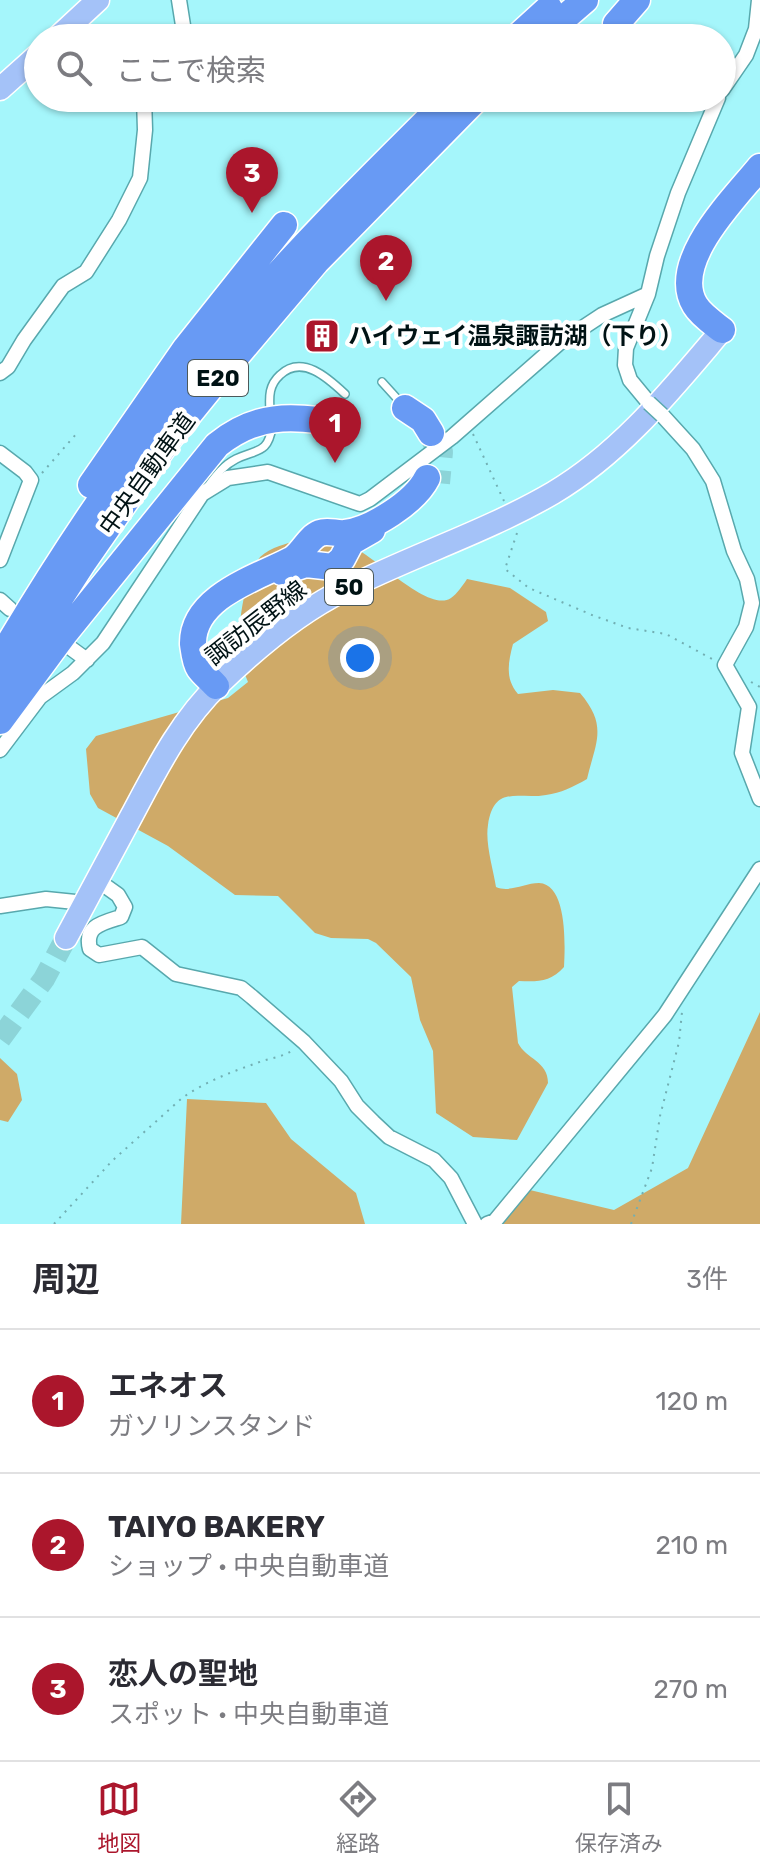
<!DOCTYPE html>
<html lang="ja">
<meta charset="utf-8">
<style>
body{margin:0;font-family:Rubik,"Noto Sans JP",sans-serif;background:#f7f7f7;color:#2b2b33}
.you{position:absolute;left:360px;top:658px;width:28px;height:28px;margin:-20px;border:6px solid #fff;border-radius:50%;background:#1a73e8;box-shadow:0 0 0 12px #1a73e833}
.badge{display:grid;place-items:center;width:52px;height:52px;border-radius:50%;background:#ab162c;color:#fff;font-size:26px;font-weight:700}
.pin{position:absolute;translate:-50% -66px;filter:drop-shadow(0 2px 4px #0008)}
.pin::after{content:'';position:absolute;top:42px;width:28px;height:24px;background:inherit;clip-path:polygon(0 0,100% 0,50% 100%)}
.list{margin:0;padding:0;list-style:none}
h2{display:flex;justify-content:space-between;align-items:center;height:104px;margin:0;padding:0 32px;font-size:34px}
h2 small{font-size:26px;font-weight:400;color:#7c7c81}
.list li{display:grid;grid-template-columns:52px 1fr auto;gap:24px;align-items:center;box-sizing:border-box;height:144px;padding:0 32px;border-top:2px solid #e1e1e2}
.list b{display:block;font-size:30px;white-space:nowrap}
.list p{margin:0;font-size:26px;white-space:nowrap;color:#7c7c81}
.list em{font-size:26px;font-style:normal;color:#7c7c81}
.icon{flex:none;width:44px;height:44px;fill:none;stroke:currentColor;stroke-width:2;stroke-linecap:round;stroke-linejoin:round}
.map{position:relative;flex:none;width:760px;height:1224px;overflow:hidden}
.search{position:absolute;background:#fff;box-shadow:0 2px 6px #0004;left:24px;right:24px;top:24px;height:88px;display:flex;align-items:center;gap:20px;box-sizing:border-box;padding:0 28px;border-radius:44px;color:#7c7c81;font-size:30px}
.sheet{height:536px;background:#fff}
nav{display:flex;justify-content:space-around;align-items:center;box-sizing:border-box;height:112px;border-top:2px solid #e1e1e2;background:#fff;font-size:22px;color:#7c7c81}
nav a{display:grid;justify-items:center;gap:4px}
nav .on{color:#ab162c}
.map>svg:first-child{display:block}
.forest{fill:#cfaa68}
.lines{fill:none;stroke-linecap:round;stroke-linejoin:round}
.primary-tunnel{stroke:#8cd4d8;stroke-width:22;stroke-dasharray:22 11;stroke-linecap:butt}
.motorway-tunnel{stroke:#8cd4d8;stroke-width:26;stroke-dasharray:26 13;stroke-linecap:butt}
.service-casing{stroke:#58a8ad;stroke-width:10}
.minor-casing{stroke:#58a8ad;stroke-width:17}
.primary-casing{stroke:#fff;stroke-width:25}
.motorway-casing{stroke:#fff;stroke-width:29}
.path{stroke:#72afb3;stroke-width:2;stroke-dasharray:2 6;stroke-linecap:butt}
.service{stroke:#fff;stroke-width:7}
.minor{stroke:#fff;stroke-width:14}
.primary{stroke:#a4c2f8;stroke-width:22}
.motorway{stroke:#689af4;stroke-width:26}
.minor-bridge-casing{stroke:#58a8ad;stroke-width:17;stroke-linecap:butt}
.minor-bridge{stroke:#fff;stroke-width:14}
.labels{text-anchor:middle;stroke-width:8;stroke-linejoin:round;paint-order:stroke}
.shield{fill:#fff;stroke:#4c595a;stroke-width:2}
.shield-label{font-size:22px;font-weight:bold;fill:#001214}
.poi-label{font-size:24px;font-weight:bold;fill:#001214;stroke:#fff;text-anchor:start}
.street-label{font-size:24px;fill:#001214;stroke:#fff}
</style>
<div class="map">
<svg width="760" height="1224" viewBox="0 0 760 1224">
<rect width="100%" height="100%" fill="#a5f6fb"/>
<path class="forest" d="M295,541C310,542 330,540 345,544C371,550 427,614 451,598C457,594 463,585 467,579L510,588L546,612L548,621L513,644C508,663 505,679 518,694L553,690L580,693C608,726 596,741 587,779C573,787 561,793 546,795C518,800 494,784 488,825C485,843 493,868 496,887C510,893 524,883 539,883C568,884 565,948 564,967C551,982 537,982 519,981L512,987L518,1043C526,1059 548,1061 548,1083L517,1140L473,1137L436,1113L433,1051L420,1020L411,977L376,943L368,939L331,938L315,933L278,896L235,895L168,846L98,808L90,794L86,749L96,736L228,698L248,682C246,676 242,670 241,664C235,640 243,582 257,561C265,549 282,545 295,541Z
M760,1012V1224H487L513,1186L614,1210L688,1168Z
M0,1058L17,1074L22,1100L8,1122L0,1120Z
M187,1099L266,1103L291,1139L356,1193L365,1224H181Z"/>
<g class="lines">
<path class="primary-tunnel" d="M0,1039L44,979L66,938"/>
<path class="motorway-tunnel" d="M431,433L440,452L437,483"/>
<defs>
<path id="service" d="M382,382L402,404
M270,410C269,396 269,385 280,375C302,354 328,378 345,394
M208,486C216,475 224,465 236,459C257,449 268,454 272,427"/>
<path id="minor" d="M179,0L185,38
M722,90L746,55L756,29L759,0
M0,373L8,367L24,340L63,286L86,272L119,220L140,178L145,130L144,98
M649,403L630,380L625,365L626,348L648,294L657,256L678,193L718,98
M662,415L693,449L713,481L734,551L747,579L752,603L746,627L725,665L749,707L742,753L760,799
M0,453L25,472L31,480L0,560
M0,600L10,609
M65,644L87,660
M0,750L40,697L73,673L103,643L202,494L228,478L268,472L360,504L370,499L452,437L558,344L602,315L648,294
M97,880L118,895L125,907L121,917C102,923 84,926 90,949L99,955L142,947L176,974L241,988L252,997L304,1042L341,1081L357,1106L373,1122L389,1137L434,1160L451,1178L475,1224
M0,906L46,899L85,903
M487,1224L495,1221L665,1015L760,869"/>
<path id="primary" d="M57,38L98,0
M0,89L38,55
M66,938C88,897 110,856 132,815C156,770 181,720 219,684C254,650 299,612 344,590C413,555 486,532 553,493C622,452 671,390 722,330"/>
<path id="motorway" d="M616,24L637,0
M516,38L549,8
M541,38L585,0
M722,330C713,323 701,315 695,305C669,262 735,198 760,167
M405,408L423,420L431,433
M91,485L186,348L284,225
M282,572L306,564L333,567L342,559L351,542L372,530
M0,659C63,552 131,451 209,354C283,263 367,180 450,98
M216,686C211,680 203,674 199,668C195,662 194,651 193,644C192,596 259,577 293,559C303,552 309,537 320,533C328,530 336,534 345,533C371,530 415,502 427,478
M0,691L84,561L171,436L223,372L316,262L477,98
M0,721L65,633L217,445C259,411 293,417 343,423"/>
</defs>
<use href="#service" class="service-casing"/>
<use href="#minor" class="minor-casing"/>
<use href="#primary" class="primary-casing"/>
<use href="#motorway" class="motorway-casing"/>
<path class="path" d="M473,434L504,501
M42,473L78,432
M517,533L505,569L529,588L592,615L628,628L666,634L714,660
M751,682L760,687
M54,1224L112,1161L181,1099C202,1083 231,1072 257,1063C269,1058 281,1058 293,1050
M631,1224L652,1168L660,1116L679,1042L682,1012"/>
<use href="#service" class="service"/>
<use href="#minor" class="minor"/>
<use href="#primary" class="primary"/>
<use href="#motorway" class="motorway"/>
<defs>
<path id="minor-bridge" d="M649,403L662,415"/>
</defs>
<use href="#minor-bridge" class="minor-bridge-casing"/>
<use href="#minor-bridge" class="minor-bridge"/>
</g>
<defs>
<symbol id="building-square" viewBox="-11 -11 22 22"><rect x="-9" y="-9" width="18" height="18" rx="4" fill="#ab162c" stroke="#fff"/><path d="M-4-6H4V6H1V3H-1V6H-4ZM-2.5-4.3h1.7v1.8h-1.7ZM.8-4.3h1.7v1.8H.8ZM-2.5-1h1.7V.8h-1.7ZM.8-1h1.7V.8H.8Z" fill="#fff"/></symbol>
</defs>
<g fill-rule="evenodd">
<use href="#building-square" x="302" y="316" width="40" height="40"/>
</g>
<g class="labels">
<g class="shield">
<rect x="188" y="360" width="60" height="36" rx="6"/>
<rect x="325" y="569" width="48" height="36" rx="6"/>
</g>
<g class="shield-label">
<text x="218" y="386">E20</text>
<text x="349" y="595">50</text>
</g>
<g class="poi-label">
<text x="348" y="344">ハイウェイ温泉諏訪湖（下り）</text>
</g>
<g class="street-label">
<text transform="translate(147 474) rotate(-54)" y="8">中央自動車道</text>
<text transform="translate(256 623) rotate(-38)" y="8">諏訪辰野線</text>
</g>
</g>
</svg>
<div class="you"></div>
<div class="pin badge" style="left:335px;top:463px">1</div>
<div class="pin badge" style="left:386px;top:301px">2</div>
<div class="pin badge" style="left:252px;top:213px">3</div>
<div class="search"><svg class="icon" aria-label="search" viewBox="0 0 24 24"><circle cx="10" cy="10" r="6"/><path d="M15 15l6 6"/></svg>ここで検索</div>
</div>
<section class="sheet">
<h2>周辺<small>3件</small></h2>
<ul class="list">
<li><span class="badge">1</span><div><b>エネオス</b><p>ガソリンスタンド</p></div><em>120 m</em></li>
<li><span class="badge">2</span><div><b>TAIYO BAKERY</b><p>ショップ · 中央自動車道</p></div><em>210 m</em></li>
<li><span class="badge">3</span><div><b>恋人の聖地</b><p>スポット · 中央自動車道</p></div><em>270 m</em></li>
</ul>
</section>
<nav>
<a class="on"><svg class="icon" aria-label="map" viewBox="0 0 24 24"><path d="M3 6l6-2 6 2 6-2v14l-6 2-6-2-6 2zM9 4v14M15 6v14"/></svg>地図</a>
<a><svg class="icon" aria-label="directions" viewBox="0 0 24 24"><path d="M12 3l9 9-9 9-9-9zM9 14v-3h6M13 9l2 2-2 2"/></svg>経路</a>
<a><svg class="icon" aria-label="saved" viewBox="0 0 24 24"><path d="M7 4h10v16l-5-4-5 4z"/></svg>保存済み</a>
</nav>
